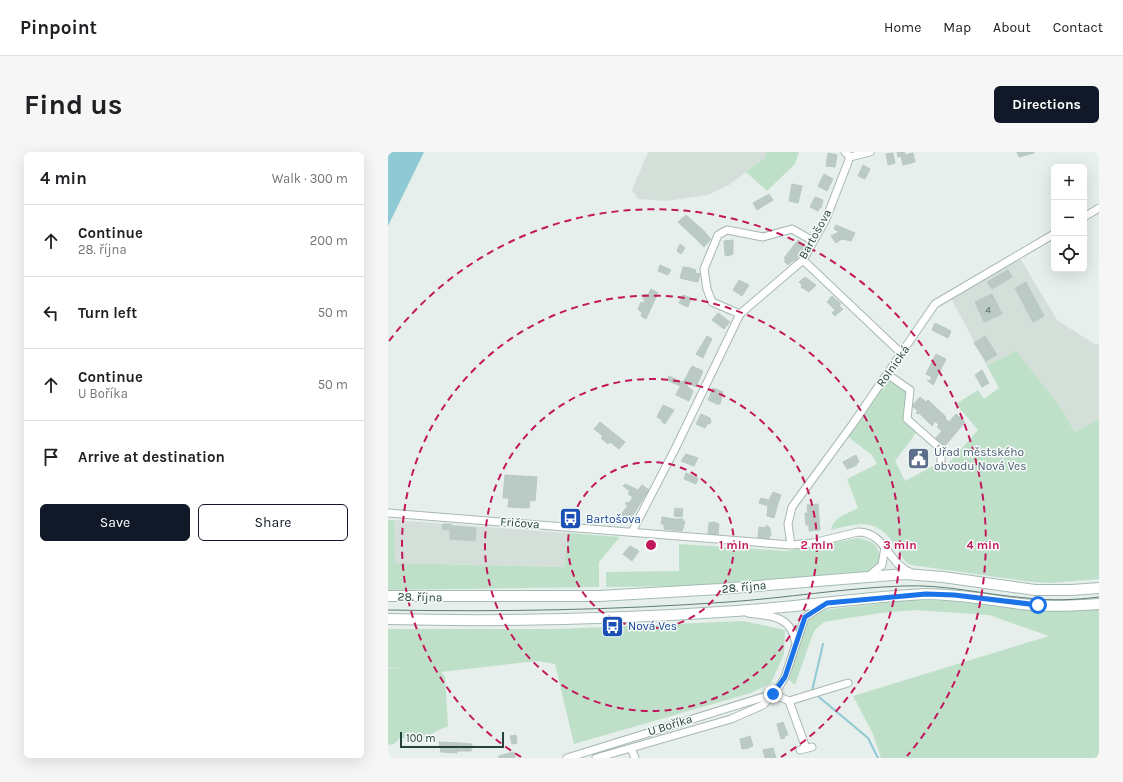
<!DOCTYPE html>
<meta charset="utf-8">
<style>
body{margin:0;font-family:Karla,sans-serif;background:#f6f6f6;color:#202124}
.controls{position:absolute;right:12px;top:12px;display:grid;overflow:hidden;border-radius:6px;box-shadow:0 4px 16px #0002}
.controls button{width:36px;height:36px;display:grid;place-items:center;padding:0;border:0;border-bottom:1px solid #e0e0e0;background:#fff;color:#202124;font:20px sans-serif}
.scale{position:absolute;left:12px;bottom:10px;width:104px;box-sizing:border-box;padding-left:4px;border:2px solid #24423a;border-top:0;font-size:11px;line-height:14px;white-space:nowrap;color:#24423a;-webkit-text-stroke:3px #f7fbf9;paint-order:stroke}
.stop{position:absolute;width:12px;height:12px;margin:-9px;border:3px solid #1a73e8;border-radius:50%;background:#fff}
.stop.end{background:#1a73e8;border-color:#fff;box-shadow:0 1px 4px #0008}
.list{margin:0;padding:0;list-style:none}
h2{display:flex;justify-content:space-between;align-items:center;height:52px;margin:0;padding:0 16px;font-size:17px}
h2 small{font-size:13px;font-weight:400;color:#757577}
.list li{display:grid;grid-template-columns:26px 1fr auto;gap:12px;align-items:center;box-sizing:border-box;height:72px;padding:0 16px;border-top:1px solid #e0e0e0}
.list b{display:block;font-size:15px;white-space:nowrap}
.list p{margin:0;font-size:13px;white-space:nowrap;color:#757577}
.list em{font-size:13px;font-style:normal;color:#757577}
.actions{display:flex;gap:8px;padding:12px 16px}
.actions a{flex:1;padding:9px 0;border:1px solid #111827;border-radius:6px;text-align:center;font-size:14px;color:#111827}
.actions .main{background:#111827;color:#fff}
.icon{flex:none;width:22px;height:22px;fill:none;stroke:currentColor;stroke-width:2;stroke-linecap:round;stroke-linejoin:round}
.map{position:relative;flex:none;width:711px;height:606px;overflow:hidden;border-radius:6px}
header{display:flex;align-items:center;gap:24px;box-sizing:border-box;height:56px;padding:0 20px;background:#fff;border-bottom:1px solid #e0e0e0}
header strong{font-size:19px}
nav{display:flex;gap:22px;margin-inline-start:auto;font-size:14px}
.intro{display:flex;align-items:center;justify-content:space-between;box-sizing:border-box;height:96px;padding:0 24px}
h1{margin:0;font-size:28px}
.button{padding:10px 18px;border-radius:6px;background:#111827;color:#fff;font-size:14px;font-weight:700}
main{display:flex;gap:24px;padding:0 24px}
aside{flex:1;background:#fff;border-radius:6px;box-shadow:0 4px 16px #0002}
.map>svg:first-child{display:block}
.built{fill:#d4dfda}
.green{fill:#bfe0c8}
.water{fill:#8ec9d4}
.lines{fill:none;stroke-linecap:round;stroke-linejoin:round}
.stream{stroke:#8ec9d4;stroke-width:2}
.building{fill:#bbcac4;stroke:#b8c9c2}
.minor-casing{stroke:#a8b8b2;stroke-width:9}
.secondary-casing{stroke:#a4bbb3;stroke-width:12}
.minor{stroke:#fff;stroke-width:7}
.secondary{stroke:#fff;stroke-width:10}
.tram{stroke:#5f7d75;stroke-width:1}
.route{stroke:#1a73e8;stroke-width:5}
.ring{fill:none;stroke:#c2185b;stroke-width:2;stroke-dasharray:7 5}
.labels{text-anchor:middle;stroke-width:3;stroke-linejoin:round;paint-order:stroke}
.number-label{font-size:10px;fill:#4a645c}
.street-label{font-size:12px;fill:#24423a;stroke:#f7fbf9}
.service-label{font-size:12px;fill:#4e5e75;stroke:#f7fbf9;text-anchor:start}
.transit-label{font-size:12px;fill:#164399;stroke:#f7fbf9;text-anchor:start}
.centre{fill:#c2185b;stroke:#f7fbf9;stroke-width:2}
.ring-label{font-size:12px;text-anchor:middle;font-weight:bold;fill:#c2185b;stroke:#f7fbf9;stroke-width:3;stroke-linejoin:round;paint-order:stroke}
</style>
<header>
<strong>Pinpoint</strong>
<nav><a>Home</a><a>Map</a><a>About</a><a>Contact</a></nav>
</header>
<div class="intro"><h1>Find us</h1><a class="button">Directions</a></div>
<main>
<aside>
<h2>4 min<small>Walk · 300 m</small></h2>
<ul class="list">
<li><svg class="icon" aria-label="ahead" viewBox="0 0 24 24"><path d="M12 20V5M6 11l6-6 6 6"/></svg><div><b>Continue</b><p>28. října</p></div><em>200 m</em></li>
<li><svg class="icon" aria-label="left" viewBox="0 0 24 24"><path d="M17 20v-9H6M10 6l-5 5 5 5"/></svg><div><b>Turn left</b></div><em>50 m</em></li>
<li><svg class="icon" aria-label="ahead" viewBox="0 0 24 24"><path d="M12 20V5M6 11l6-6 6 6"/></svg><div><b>Continue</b><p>U Boříka</p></div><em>50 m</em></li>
<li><svg class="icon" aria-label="arrive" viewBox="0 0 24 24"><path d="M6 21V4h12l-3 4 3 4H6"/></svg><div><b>Arrive at destination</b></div></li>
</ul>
<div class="actions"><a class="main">Save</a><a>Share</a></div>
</aside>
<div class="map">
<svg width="711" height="606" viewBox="0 0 711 606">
<rect width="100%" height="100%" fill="#e6efeb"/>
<path class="built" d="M260,0H378V5L341,33L320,43L278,49L250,47L244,38Z
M632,106L669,168L708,193L711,191V267L687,280L671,253L628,200L599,214L563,146Z
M6,368L180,381L176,415L6,411Z"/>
<path class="green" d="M378,0H411L407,12L379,39L358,20L378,5Z
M628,199L671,253L687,280L711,267V427L662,431L645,430L523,413C516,411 515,405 511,400C492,367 476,369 443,378C445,365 459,362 470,356L459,327L489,312L484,303L460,285L500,228L519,240L517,261L531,277L507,309L517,329L549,312L552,318L558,314L590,278L568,252L590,238L596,247L611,236L599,214Z
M0,368H6L7,411L176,415L180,381L232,385L211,410V435L0,438Z
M470,386C485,389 490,392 493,408L488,415L481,419L304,434L218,435V420L291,419V392L399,399Z
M522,448L565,449L632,457L687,459L711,456V606H493L485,582L465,544L661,484L601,463L527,458L492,461L436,470L427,478L423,487L407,533L401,528L416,474L424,465L435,458Z
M355,469L397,478L396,502L383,531L363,541L186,592L167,512L149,509L53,520L57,524L60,574L36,585L12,586L6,592L0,593V516L13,517L0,515V477H170Z"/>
<path class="water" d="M0,0H36L0,74Z"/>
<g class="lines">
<path class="stream" d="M424,539L435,492
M431,545L480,586L490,606"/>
</g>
<path class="building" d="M509,0H516L517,3L525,1L527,10L515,13L513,4L510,5Z
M629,0H646V1L631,5Z
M440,1L449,3L447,15L438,14Z
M505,1L507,11L500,13L498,2Z
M475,13L482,17L477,27L470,24Z
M436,22L445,27L439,39L430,34Z
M404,32L414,34L410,51L401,49Z
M381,42L385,48L369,58L365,51Z
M427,45L435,48L433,56H431L430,59L422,55Z
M298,63L316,79L308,87L290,70Z
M448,73L467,81L463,89L454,87L448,91L443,84L451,80L446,77Z
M316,79L323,87L316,95L308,87Z
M345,88V102L340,104L337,103L336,89Z
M410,88L418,95L412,103L404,96Z
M292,92L297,96L293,102L289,99Z
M404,96L412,103L407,109L406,108L400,113L396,109L398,107L396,106Z
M272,113L283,118L280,123L270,119Z
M295,115L302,116L301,119H303L300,128L292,126Z
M302,116L308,118L307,121L312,122L310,130L300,128L303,119H301Z
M620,118L624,125L604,137L599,130Z
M417,125L428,133L421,140L413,135L414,133L411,130Z
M351,128L361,133L354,144L345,138Z
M638,130L656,164L645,170L627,136Z
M263,137L270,141L264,154L256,150L257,148L255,147L257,142L260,143Z
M604,142L614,162L596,170L587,150Z
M295,143L303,146L300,155L291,151Z
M444,144L453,152L451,154L455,157L447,164L444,161L447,158L439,150Z
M253,150L264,154L258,167L253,164L254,161L250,157Z
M330,161L342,170L336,177L324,168Z
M547,171L563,179L560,186L544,178Z
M319,184L324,187L319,197L313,194Z
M597,184L609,203L598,209L586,191Z
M313,194L319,197L315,206L308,202Z
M548,202L558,207L545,233L539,228L542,229L544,225L538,222Z
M304,214L315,219L308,235L296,229Z
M594,218L601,231L594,235L587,223Z
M281,224L294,230L292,234L279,228Z
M295,229L300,231L299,234L305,239L301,249L288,243Z
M325,236L335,240L332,252H329L320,248Z
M532,245L538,250L540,248L558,265L557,266L561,270L568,262L577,270L556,295L547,287L554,279L549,275L551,273L547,269L544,274L531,261L530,262L528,261L530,259L524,254Z
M275,253L286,258L277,272L274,270V268L269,265Z
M313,262L322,266L323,270L322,272L320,271L317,276L308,272Z
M212,270L237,290L231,297L222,290L220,292L213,286L215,284L206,277Z
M533,300L538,309L529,315L523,305Z
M298,302L310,306L306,314L293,309Z
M468,303L471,310L468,312L469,313L459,317L455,310Z
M298,321L310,326L308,332L296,327Z
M117,323L149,325L147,349L142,348L141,356L120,355L121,346H115Z
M237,332L250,338L254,333L261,338L253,350L240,342L242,339L235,334Z
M385,340L393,343L390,351L381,348Z
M245,345L253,350L242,368L233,363L240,353L237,352L239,350L241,351Z
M373,346L390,351L386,366L379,364L380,354L371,351Z
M430,352L432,378L421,379V373H418L417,361H420L419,353Z
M287,356L295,357L294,365L286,364Z
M274,365L286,367L285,378L276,377V372H273Z
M286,367H295V369L297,370L294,379L285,378Z
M326,370L331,372L330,383L320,382L321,371Z
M55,372H63V374L88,376L87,389L62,387V378L54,377Z
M378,373L382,376L383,384H381V387L370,386L371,375L378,376Z
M242,394L251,399L244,409L235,402Z
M395,570L400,583L396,584L397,586L393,587L389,572Z
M128,583L129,591L124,592L122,584Z
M362,584L365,594L360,596L357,586Z
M357,586L360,596L354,597L352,587Z
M51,590L70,591L69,601L53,600Z
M70,591L84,592L83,599H69Z
M385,596L388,606H377L375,598Z
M126,600L127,606H111V604Z"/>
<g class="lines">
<defs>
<path id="minor" d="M462,5L482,0
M696,65L711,56
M415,108L514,202
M352,162L324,150L319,137L316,117L330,83L339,78L375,85L404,77L425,89
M499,222L522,238L519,267L553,297V309
M0,361L403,393L425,391L470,380C498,380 500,413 524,421
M244,380L288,295L352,162L415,108L438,67L462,5L457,0
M403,393L400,372L404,355L464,273L547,152L666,82
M481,424L494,413L497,395
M360,461C381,464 402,463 407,488
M385,542L401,549L460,531
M401,549L418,596
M243,596L247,606
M412,598L424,595
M179,606L385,542
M208,606L343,567L375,553L389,538L397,525L417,465L436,453"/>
<path id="secondary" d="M0,444H211L332,437L517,422L555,425L647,438H684L711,436
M0,467C116,470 232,467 348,459C411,455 474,445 538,442C570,442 601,448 633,452C659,455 685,454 711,452"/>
</defs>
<use href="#minor" class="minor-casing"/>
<use href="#secondary" class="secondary-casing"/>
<use href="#minor" class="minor"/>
<use href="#secondary" class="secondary"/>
<path class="tram" d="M0,458C113,460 227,458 340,450C398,446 457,436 515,434C557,432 598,443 639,446C663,449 687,448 711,445"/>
</g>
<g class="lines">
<path class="route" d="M385,542L397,525L417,465L439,451L538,442L566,443L650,453"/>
</g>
<g class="ring">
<circle cx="263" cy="393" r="83"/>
<circle cx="263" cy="393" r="166"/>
<path d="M133 605A249 249 0 1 1 393 605"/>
<path d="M1 189A332 332 0 1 1 519 604"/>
</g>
<defs>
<symbol id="civic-square" viewBox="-11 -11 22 22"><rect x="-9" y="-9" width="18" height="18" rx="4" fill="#5c6f8a" stroke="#f7fbf9"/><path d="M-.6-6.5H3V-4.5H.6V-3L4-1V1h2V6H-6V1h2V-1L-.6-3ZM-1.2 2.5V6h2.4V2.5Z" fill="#fff"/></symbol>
<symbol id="bus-square" viewBox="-11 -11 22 22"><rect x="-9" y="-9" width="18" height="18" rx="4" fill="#1a4fb4" stroke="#f7fbf9"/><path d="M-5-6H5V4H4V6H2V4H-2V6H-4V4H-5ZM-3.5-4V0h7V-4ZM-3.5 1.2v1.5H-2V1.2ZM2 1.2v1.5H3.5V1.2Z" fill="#fff"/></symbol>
</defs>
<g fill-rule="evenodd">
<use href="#civic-square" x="518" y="294" width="25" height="25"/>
<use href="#bus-square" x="170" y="354" width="25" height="25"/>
<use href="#bus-square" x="212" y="462" width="25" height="25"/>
</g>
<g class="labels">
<g class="number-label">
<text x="600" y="161">4</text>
</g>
<g class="street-label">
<text transform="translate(427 82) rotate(-61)" y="4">Bartošova</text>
<text transform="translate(505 214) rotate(-55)" y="4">Rolnická</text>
<text transform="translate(132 371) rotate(4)" y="4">Fričova</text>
<text transform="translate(356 435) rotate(-5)" y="4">28. října</text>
<text transform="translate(32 445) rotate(1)" y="4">28. října</text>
<text transform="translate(282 573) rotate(-17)" y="4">U Boříka</text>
</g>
<g class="service-label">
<text x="546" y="304">Úřad městského<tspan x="546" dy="14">obvodu Nová Ves</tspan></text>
</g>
<g class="transit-label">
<text x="198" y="371">Bartošova</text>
<text x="240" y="478">Nová Ves</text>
</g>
</g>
<circle cx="263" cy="393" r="6" class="centre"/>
<g class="ring-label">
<text x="346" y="397">1 min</text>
<text x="429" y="397">2 min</text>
<text x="512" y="397">3 min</text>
<text x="595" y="397">4 min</text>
</g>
</svg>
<div class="controls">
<button>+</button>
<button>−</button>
<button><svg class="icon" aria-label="locate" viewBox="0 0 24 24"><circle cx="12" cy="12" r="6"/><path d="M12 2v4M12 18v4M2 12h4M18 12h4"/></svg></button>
</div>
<div class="scale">100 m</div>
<div class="stop" style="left:650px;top:453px"></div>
<div class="stop end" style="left:385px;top:542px"></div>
</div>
</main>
